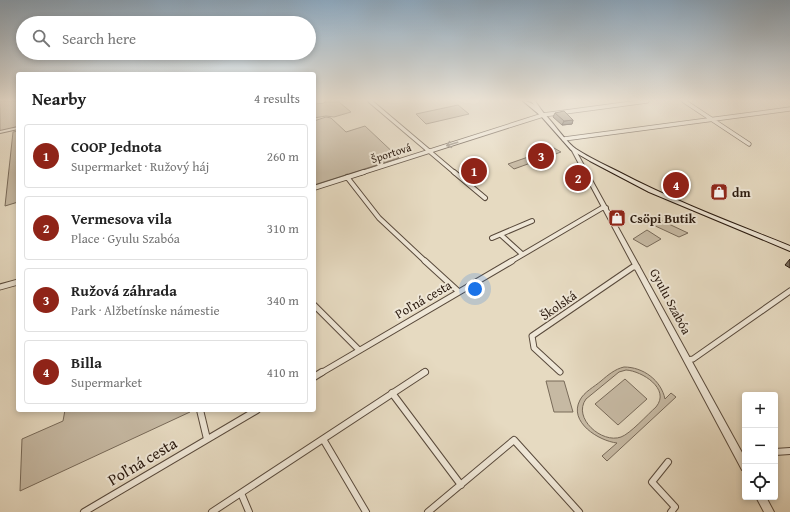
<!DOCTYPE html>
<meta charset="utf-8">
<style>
body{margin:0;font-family:"Gentium Book Plus",serif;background:#f2f2f2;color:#222}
.controls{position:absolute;right:12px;bottom:12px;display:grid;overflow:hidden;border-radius:4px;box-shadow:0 2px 6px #0003}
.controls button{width:36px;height:36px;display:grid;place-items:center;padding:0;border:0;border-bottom:1px solid #e0e0e0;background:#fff;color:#222;font:20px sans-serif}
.you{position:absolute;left:475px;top:289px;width:14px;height:14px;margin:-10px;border:3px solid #fff;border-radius:50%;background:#1a73e8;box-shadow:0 0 0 6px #1a73e833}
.badge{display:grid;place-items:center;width:26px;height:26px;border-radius:50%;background:#8f2418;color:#fff;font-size:13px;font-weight:700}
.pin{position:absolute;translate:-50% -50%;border:2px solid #fff;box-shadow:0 1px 4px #0006}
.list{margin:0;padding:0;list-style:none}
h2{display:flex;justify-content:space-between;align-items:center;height:52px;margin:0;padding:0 16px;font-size:17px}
h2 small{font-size:13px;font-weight:400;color:#767676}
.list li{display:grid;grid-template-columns:26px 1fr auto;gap:12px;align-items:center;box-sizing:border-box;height:64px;margin:0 8px 8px;padding:0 8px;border:1px solid #e0e0e0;border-radius:4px}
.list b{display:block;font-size:15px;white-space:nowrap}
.list p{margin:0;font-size:13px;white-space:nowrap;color:#767676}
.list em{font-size:13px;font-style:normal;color:#767676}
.icon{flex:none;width:22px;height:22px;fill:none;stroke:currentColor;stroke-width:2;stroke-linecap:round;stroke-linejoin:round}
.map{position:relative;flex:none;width:790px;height:512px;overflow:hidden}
.search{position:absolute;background:#fff;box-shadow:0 2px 6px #0003;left:16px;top:16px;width:300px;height:44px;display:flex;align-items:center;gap:10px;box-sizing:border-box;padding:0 14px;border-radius:22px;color:#767676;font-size:15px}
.panel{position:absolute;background:#fff;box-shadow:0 2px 6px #0003;left:16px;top:72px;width:300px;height:340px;border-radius:4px}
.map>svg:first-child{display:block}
.green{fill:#c6b9a3;stroke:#786a59;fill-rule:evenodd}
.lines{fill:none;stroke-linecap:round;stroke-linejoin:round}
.minor-far3-casing{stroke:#594a3c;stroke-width:5}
.minor-far2-casing{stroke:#594a3c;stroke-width:6}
.minor-far1-casing{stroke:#594a3c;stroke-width:7}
.minor-casing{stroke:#594a3c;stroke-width:8}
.tertiary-casing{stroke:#594a3c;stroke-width:2}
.secondary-casing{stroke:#2a1a0f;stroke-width:2}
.minor-far3{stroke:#efe7d7;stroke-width:3.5}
.minor-far2{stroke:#efe7d7;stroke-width:4}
.minor-far1{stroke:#efe7d7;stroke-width:5}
.minor{stroke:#efe7d7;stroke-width:6}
.tertiary{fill:#efe7d7;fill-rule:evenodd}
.secondary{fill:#efe7d7;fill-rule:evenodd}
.wall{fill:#786c5d;stroke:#2a1a0f}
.shaded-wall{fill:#62584c;stroke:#2a1a0f}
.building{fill:#8c7e6c;stroke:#2a1a0f}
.oneway{stroke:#968b7d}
.labels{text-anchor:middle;stroke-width:4;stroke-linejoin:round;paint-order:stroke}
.far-street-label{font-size:11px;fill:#2a1a0f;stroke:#efe7d7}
.poi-label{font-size:13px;font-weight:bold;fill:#2a1a0f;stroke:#efe7d7;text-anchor:start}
.street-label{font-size:13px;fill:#2a1a0f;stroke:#efe7d7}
.near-street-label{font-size:16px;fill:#2a1a0f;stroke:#efe7d7}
</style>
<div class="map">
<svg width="790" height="512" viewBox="0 0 790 512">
<rect width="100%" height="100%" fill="#e6dac1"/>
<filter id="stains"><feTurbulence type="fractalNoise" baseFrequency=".005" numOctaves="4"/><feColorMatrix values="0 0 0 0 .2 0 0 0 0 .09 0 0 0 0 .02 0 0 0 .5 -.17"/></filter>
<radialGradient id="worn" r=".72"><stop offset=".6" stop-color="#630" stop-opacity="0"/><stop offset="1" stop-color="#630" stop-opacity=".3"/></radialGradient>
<path class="green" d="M0,101H18V127L0,131Z
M314,102H339L351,112L334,117L326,116L314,118Z
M458,105L469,114L426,124L416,114Z
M326,117L331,118L346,132L365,126L399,158L314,185V121Z
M18,131V202L5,206L13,132Z
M554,148L561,152L514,169L508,164Z
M658,219L688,233L679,237L651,224Z
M647,230L661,239L647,247L633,239Z
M624,367C643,367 661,380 665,399L671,393L676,397L607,461L602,456L617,443C599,441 568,422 580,400C584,392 594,387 601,381C608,375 615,369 624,367ZM626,370C642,371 671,389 656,407C648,414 630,434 621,437C602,444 572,418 586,399L619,372Z
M625,379L647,399L618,425L595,404Z
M546,381H564L573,412H554Z
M65,410H190V412L20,491L22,439L63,421Z"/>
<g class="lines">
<defs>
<path id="minor-far3" d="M370,101L455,173
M684,101L749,144
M314,102L323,101
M543,115L647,101
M564,139L790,109
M361,173L543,115"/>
<path id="minor-far2" d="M454,172L485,198
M347,177L379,218L426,262
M314,188L364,172
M501,235L522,254
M492,238L532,221
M510,262L602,208H606"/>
<path id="minor-far1" d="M425,261L459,292
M0,287L18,282
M314,305L359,350
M687,360L693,359L790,291
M560,372L534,348L532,336L633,267H637
M321,373L512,261
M423,373L425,372"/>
<path id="minor" d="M314,377L322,372
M392,393L461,485
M200,410L207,439
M323,439L366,512
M775,452L790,451
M668,462L652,482L675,507L671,512
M241,493L249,512
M84,512L257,410
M212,512L425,372
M428,512L514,440L579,512"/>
<path id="tertiary" d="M531,101H535L545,115L544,116H542Z
M18,127V129L0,133V131Z
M571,148H573L575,149L745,458V471L742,470L571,149Z
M756,497H766L774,512H764Z"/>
<path id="secondary" d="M523,101C542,101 561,139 576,149C590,158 605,165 619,172C674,201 733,223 790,246V251L649,192L590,161L571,150L541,116Z"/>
</defs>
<use href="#minor-far3" class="minor-far3-casing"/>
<use href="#minor-far2" class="minor-far2-casing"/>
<use href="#minor-far1" class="minor-far1-casing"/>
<use href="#minor" class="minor-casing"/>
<use href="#tertiary" class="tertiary-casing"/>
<use href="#secondary" class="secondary-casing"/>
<use href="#minor-far3" class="minor-far3"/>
<use href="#minor-far2" class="minor-far2"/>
<use href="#minor-far1" class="minor-far1"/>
<use href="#minor" class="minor"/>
<use href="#tertiary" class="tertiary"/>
<use href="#secondary" class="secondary"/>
</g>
<path class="wall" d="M555,113L573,120L572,124L562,125L553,117Z
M572,169H574L585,178L581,181L578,179L570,183L566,181L568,176L570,175V174Z
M790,259V268L785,265Z"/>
<path class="shaded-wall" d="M573,120L572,124L562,125L564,121Z
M587,173L585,178L581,181L583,176Z
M580,174L578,179L570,183L572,178Z"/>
<path class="building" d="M564,111L573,120L564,121L555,113Z
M577,167L587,173L583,176L580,174L572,178L568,176L574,173L572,169H574Z"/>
<defs><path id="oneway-shaft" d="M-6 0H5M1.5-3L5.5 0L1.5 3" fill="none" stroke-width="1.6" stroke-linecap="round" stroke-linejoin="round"/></defs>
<use class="oneway" href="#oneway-shaft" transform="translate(452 144) rotate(163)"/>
<linearGradient id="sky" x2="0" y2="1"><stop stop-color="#8da9c0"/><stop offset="0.58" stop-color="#f4eee3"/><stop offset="1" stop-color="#f4eee3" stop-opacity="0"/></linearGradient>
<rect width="790" height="173" fill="url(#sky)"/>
<defs>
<symbol id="shop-square" viewBox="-11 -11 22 22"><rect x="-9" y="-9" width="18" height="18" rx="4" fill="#8f2418" stroke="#efe7d7"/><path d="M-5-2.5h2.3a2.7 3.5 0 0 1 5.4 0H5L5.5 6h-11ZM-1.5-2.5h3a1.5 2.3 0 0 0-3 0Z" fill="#fff"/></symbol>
</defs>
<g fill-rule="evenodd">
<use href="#shop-square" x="709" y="182" width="20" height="20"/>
<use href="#shop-square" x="607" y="208" width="20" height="20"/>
</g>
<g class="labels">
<g class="far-street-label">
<text transform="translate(391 153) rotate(-18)" y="4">Športová</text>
</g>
<g class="poi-label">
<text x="732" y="197">dm</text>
<text x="630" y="223">Csöpi Butik</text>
</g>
<g class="street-label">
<text transform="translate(423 299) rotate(-30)" y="5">Poľná cesta</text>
<text transform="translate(671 301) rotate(62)" y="5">Gyulu Szabóa</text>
<text transform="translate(558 305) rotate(-35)" y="5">Školská</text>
</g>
<g class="near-street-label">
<text transform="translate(142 461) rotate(-31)" y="6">Poľná cesta</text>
</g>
</g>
<rect width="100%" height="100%" filter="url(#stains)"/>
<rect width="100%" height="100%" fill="url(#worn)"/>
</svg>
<div class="controls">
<button>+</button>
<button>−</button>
<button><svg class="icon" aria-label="locate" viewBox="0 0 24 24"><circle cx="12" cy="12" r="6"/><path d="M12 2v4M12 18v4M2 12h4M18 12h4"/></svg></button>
</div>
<div class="you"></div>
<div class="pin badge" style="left:474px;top:171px">1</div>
<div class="pin badge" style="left:578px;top:178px">2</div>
<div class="pin badge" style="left:541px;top:156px">3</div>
<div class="pin badge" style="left:676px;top:185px">4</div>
<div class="search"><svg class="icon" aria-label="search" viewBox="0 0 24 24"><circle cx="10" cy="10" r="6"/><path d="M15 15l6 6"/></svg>Search here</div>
<section class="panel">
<h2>Nearby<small>4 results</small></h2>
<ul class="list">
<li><span class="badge">1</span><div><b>COOP Jednota</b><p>Supermarket · Ružový háj</p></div><em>260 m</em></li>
<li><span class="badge">2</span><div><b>Vermesova vila</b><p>Place · Gyulu Szabóa</p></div><em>310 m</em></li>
<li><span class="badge">3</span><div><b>Ružová záhrada</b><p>Park · Alžbetínske námestie</p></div><em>340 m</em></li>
<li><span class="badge">4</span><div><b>Billa</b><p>Supermarket</p></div><em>410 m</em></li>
</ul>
</section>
</div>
